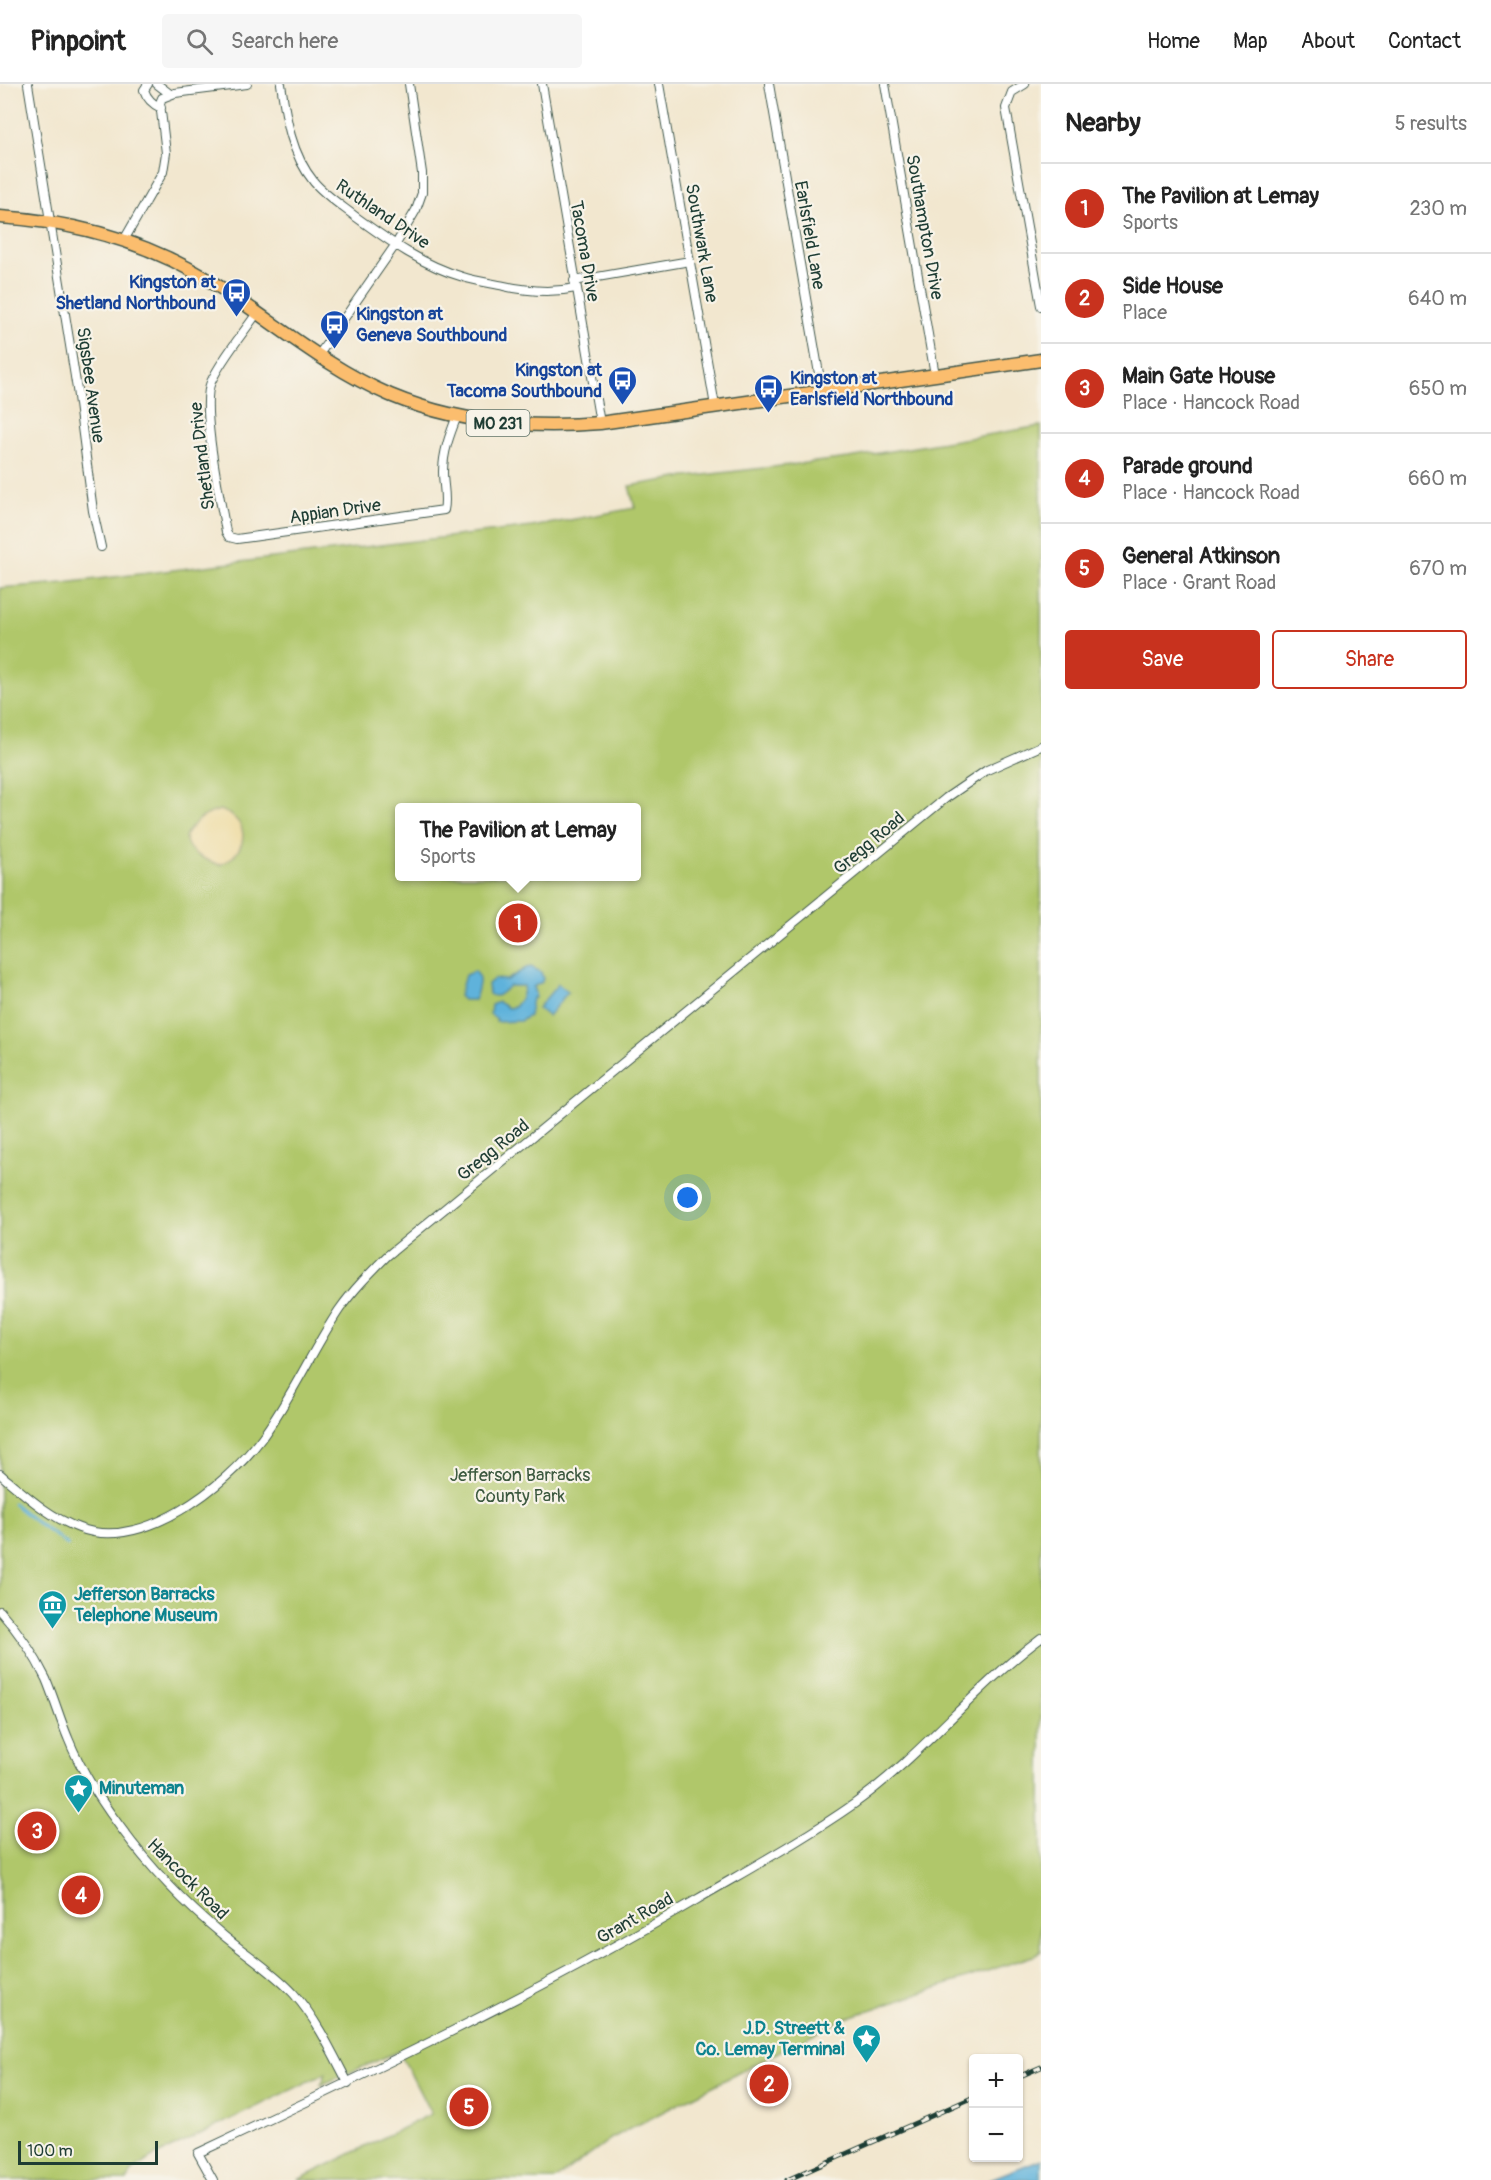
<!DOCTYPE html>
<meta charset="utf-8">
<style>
body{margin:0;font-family:Pangolin,sans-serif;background:#f6f6f6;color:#222}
.controls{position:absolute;right:18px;bottom:18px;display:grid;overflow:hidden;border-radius:6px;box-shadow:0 2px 4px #0004}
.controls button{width:54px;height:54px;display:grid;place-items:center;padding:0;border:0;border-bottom:2px solid #e0e0e0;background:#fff;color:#222;font:30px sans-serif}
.scale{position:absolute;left:18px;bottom:15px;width:140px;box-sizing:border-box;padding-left:6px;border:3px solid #1f3d34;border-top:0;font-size:16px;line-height:21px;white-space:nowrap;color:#1f3d34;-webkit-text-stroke:4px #f7f3e8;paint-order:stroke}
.you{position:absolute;left:688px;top:1114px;width:21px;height:21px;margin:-15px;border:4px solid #fff;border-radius:50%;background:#1a73e8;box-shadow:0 0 0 9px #1a73e833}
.badge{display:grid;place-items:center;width:39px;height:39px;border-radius:50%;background:#c8321e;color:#fff;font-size:20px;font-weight:700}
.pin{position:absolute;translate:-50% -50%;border:3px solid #fff;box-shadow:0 2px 6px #0006}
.popup{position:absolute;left:395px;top:719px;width:246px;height:78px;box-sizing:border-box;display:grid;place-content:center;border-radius:6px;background:#fff;filter:drop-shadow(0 2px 4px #0005);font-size:20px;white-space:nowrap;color:#767676}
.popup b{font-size:22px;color:#222}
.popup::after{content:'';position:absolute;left:50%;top:100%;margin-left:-12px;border:12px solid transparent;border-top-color:#fff}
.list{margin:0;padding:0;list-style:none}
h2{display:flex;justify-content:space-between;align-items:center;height:78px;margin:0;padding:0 24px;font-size:26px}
h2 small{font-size:20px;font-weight:400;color:#767676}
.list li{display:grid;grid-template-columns:39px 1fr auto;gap:18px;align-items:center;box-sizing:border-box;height:90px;padding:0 24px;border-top:2px solid #e0e0e0}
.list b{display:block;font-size:22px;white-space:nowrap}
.list p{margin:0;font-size:20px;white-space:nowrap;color:#767676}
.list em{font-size:20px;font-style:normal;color:#767676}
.actions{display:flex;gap:12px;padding:18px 24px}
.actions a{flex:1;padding:14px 0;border:2px solid #c8321e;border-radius:6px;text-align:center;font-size:21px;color:#c8321e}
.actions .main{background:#c8321e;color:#fff}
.icon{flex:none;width:33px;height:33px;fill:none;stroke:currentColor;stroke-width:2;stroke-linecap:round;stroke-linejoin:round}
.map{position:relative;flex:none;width:1041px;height:2096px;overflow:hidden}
header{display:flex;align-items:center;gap:36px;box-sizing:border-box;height:84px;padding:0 30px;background:#fff;border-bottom:2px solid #e0e0e0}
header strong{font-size:28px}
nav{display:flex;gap:33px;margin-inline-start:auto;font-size:21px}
.search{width:420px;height:54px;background:#f6f6f6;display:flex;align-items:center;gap:15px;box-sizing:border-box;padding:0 21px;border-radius:6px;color:#767676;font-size:22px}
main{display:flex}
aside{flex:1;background:#fff}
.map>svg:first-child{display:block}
.green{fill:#b0c76b;stroke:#688250;stroke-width:1.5;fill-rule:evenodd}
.sand{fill:#eeda9e;stroke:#868c69;stroke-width:1.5}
.water{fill:#5fb2db;stroke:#3f7888;stroke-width:1.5}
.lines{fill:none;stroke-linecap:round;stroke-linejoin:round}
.stream{stroke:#5fb2db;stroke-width:3}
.minor-casing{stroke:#3f564b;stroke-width:10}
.primary-casing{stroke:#3f564b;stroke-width:15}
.minor{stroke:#fff;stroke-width:8}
.primary{stroke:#fbbd6e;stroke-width:12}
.rail-casing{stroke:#1f3d34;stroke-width:5}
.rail{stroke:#f7f3e8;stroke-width:3;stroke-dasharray:9;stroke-linecap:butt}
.labels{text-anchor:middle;stroke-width:4.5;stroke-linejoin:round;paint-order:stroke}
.shield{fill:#f7f3e8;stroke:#60746a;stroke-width:1.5}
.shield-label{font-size:16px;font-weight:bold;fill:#1f3d34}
.street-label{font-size:18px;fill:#1f3d34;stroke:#f7f3e8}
.transit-label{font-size:18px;font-weight:bold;fill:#164399;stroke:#f7f3e8;text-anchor:end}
.park-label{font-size:18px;fill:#3c593f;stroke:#f7f3e8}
.culture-label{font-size:18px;font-weight:bold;fill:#0d838f;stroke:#f7f3e8;text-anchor:start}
</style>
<header>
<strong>Pinpoint</strong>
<div class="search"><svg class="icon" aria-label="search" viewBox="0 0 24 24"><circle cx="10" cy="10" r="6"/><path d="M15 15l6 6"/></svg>Search here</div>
<nav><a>Home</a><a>Map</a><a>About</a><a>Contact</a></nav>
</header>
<main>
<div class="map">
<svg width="1041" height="2096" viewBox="0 0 1041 2096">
<rect width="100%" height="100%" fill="#f7f3e8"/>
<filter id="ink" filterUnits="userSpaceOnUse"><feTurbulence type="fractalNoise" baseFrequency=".0167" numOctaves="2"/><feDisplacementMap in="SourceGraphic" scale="12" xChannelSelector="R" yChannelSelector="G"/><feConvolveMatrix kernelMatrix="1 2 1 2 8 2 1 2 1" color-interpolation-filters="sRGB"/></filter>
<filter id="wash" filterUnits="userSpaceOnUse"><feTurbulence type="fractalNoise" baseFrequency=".008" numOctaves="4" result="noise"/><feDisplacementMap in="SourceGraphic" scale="24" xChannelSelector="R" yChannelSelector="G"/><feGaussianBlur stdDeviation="1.35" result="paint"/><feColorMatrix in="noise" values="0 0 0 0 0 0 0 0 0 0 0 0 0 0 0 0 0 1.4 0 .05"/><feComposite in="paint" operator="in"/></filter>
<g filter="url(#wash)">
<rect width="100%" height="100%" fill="#f2e7cf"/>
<path class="green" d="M1041,342V1867L1036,1871L843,1935L612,2054L554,2096H298L431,2030L399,1967L321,2001L326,1989L151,2074L132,2087L127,2096H0V504L64,499L532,443L635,424L629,402L678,394L849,374ZM400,724H636V792H400Z"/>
<path class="sand" d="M220,726C253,737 248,769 220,781C205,775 187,771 185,752C194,738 204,730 220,726Z"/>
<path class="water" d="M531,883L541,888L543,894L542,898L533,903L535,909V914H532L529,932L520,937L496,938L497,935L490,930L491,921L498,918L508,924L514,923L521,914L524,902H509C503,907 498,916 489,910L488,900L494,895L507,896L526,884Z
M475,887C483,895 477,906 475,916H463L459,912L465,891Z
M558,900L568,908L548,932L538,924Z
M1041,2075V2096H988Z"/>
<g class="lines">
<path class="stream" d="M13,1419L36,1438L68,1461"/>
</g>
</g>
<g filter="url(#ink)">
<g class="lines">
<defs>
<path id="minor" d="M28,0L77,305L93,427L101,463
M148,0L144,6C147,15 152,20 161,24
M157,0L170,10
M281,0C286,34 291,70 314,98C326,112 342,122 356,133C389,157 424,182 463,193C476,197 490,199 504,202C527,207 552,209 576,204
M542,0L600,339
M659,0L715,322
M769,0L822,307
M885,0L935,291
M1025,0L1012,8L1006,24L1041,222
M124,156L163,88L166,69L160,19L162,14L175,9L247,0
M574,197L690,177
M257,229C242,251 222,274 211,298C200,323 221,418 226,448L229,453L237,455L444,426C447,414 443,401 443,388C443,368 450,350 457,332
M318,272L396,160L416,126L422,109V89L409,0
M0,1390C24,1410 49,1433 79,1444C142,1468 225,1403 261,1355C291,1315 311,1268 339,1226C353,1206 370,1189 387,1172L946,714L987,686L1041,662
M0,1527C18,1547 34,1570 46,1595C54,1614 60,1635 68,1654C81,1687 100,1716 121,1744C151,1785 185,1820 224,1852C247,1871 274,1888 294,1910C317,1936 332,1968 348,1999
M213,2096L198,2069C367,1990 535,1910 696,1816C749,1785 804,1755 854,1720C922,1671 974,1604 1041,1554"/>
<path id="primary" d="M0,133C79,138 152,159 218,202C275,239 327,284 390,311C457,339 529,345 600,339L1041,276"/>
</defs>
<use href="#minor" class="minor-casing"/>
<use href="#primary" class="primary-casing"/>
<use href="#minor" class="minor"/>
<use href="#primary" class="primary"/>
<defs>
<path id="rail" d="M1018,1993L1041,1983
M787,2096L974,2013"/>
</defs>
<use href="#rail" class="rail-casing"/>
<use href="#rail" class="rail"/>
</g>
</g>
<defs>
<symbol id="bus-pin" viewBox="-11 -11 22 30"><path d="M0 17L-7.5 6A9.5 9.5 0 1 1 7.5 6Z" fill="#1a4fb4" stroke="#f7f3e8"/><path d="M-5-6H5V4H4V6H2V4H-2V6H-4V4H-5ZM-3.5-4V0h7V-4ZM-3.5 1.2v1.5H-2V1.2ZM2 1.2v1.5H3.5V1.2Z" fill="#fff"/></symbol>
<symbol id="museum-pin" viewBox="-11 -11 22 30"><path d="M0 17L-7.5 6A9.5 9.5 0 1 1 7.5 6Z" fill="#0f9aa8" stroke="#f7f3e8"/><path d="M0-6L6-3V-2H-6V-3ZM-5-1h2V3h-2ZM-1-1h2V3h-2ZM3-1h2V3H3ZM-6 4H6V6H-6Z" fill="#fff"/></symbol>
<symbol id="sight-pin" viewBox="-11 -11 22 30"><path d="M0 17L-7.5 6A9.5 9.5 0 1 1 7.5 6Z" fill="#0f9aa8" stroke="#f7f3e8"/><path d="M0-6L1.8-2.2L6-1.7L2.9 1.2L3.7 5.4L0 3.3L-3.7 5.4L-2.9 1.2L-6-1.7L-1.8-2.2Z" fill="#fff"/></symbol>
</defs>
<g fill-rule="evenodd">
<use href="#bus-pin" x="220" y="192" width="33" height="45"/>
<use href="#bus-pin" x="318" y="224" width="33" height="45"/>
<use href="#bus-pin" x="606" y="280" width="33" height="45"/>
<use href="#bus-pin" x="752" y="288" width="33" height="45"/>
<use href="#museum-pin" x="36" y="1504" width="33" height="45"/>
<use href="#sight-pin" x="62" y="1688" width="33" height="45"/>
<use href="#sight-pin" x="850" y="1938" width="33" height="45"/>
</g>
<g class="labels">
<rect class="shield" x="466.5" y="326" width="63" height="26" rx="4.5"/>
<g class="shield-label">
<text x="498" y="345">MO 231</text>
</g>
<g class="street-label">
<text transform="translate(383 130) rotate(34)" y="6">Ruthland Drive</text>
<text transform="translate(925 143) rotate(80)" y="6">Southampton Drive</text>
<text transform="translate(810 151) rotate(80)" y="6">Earlsfield Lane</text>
<text transform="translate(702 159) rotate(80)" y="6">Southwark Lane</text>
<text transform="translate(585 167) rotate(80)" y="6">Tacoma Drive</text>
<text transform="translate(91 301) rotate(82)" y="6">Sigsbee Avenue</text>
<text transform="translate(202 372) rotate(-97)" y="6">Shetland Drive</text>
<text transform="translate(335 427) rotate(-8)" y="6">Appian Drive</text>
<text transform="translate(869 759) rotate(-40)" y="6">Gregg Road</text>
<text transform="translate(493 1066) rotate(-39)" y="6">Gregg Road</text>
<text transform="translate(188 1795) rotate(45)" y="6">Hancock Road</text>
<text transform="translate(635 1834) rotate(-30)" y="6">Grant Road</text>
</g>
<g class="transit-label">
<text x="216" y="204">Kingston at<tspan x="216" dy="21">Shetland Northbound</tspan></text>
<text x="356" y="236" text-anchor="start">Kingston at<tspan x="356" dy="21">Geneva Southbound</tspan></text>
<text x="602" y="292">Kingston at<tspan x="602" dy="21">Tacoma Southbound</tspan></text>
<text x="790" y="300" text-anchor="start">Kingston at<tspan x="790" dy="21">Earlsfield Northbound</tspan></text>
</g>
<g class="park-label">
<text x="520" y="1397">Jefferson Barracks<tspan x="520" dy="21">County Park</tspan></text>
</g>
<g class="culture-label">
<text x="74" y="1516">Jefferson Barracks<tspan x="74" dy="21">Telephone Museum</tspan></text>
<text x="99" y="1710">Minuteman</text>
<text x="845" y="1950" text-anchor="end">J.D. Streett &amp;<tspan x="845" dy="21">Co. Lemay Terminal</tspan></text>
</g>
</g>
</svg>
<div class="controls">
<button>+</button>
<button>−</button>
</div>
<div class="scale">100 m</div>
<div class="you"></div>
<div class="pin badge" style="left:518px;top:839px">1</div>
<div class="popup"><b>The Pavilion at Lemay</b>Sports</div>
<div class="pin badge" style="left:769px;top:2000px">2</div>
<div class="pin badge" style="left:37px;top:1747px">3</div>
<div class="pin badge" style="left:81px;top:1811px">4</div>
<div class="pin badge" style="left:469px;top:2023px">5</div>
</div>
<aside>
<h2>Nearby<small>5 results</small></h2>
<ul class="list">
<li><span class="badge">1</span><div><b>The Pavilion at Lemay</b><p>Sports</p></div><em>230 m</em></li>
<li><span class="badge">2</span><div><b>Side House</b><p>Place</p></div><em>640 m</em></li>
<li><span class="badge">3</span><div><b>Main Gate House</b><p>Place · Hancock Road</p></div><em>650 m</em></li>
<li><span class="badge">4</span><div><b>Parade ground</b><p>Place · Hancock Road</p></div><em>660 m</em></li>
<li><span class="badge">5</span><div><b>General Atkinson</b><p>Place · Grant Road</p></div><em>670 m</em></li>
</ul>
<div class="actions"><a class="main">Save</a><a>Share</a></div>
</aside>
</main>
